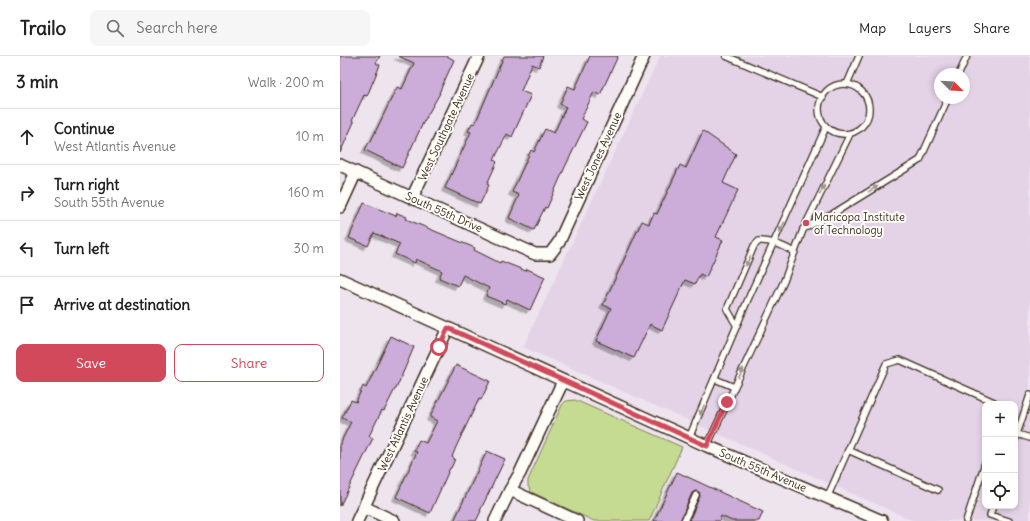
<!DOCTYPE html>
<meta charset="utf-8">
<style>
body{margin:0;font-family:Delius,sans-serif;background:#f6f6f6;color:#222}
.controls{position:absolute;right:12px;bottom:12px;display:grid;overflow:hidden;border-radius:8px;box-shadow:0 2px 6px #0003}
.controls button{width:36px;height:36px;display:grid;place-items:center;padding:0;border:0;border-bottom:1px solid #e0e0e0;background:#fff;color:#222;font:20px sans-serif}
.compass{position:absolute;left:594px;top:12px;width:36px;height:36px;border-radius:50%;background:#fff;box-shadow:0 2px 6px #0003;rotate:114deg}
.stop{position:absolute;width:12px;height:12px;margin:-9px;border:3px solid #d1495b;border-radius:50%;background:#fff}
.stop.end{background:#d1495b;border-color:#fff;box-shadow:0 1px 4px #0008}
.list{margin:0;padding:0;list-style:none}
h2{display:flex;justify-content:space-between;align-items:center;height:52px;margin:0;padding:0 16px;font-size:17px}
h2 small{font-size:13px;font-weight:400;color:#767676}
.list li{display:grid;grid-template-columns:26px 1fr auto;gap:12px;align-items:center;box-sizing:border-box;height:56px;padding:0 16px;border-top:1px solid #e0e0e0}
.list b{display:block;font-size:15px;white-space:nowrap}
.list p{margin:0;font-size:13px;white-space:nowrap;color:#767676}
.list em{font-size:13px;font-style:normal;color:#767676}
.actions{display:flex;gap:8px;padding:12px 16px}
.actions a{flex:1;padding:9px 0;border:1px solid #d1495b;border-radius:8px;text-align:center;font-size:14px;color:#d1495b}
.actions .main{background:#d1495b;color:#fff}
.icon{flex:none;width:22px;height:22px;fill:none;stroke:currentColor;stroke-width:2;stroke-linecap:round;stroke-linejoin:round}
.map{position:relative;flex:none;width:690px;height:465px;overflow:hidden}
header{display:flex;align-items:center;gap:24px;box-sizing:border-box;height:56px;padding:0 20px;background:#fff;border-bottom:1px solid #e0e0e0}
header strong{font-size:19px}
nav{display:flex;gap:22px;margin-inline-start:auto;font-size:14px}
.search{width:280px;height:36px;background:#f6f6f6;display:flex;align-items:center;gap:10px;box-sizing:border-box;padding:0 14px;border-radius:8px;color:#767676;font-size:15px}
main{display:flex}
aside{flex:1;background:#fff}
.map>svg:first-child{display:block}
.built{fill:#e4d3e7;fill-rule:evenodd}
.green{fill:#c4db91;stroke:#808258}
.building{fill:#ccacd8;stroke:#3b2a1e;filter:url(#shadow)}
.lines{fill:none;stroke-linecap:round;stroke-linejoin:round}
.service-casing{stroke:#3b2a1e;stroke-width:8}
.minor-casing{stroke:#3b2a1e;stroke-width:14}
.service{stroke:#fdfcf7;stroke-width:5.5}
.minor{stroke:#fdfcf7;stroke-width:11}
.oneway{fill:#9c938a}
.route{stroke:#d1495b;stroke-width:5}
.poi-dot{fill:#d1495b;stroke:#fdfcf7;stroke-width:1.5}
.labels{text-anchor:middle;stroke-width:4;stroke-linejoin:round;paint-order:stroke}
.street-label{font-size:11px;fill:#3b2a1e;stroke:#fdfcf7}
.poi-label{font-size:11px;fill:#3b2a1e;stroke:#fdfcf7;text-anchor:start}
</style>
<header>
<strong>Trailo</strong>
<div class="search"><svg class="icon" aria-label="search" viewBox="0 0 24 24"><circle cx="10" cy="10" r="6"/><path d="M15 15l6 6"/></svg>Search here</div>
<nav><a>Map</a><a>Layers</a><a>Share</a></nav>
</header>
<main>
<aside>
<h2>3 min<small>Walk · 200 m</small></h2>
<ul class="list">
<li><svg class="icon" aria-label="ahead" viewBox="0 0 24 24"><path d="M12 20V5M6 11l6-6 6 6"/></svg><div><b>Continue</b><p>West Atlantis Avenue</p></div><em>10 m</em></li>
<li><svg class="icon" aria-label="right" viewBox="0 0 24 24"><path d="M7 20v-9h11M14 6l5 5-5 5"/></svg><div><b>Turn right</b><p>South 55th Avenue</p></div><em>160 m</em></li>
<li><svg class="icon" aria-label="left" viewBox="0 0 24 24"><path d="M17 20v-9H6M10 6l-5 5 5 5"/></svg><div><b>Turn left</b></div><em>30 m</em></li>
<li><svg class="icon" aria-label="arrive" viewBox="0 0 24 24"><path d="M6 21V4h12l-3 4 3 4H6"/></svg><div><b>Arrive at destination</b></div></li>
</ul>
<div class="actions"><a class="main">Save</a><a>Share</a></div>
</aside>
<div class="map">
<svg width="690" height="465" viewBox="0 0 690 465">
<defs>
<filter id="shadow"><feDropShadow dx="-3.5" dy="3.5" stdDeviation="0" flood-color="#0004"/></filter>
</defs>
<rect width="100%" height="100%" fill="#eee4ee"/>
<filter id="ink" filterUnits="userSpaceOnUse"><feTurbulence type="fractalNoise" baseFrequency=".025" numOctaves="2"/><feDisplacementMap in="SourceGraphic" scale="8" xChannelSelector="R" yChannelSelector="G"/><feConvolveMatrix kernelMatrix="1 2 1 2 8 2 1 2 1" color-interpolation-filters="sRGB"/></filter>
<g filter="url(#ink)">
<path class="built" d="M320,0H690V465H574L183,291ZM600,18H624V42H600ZM645,348H675V450H645Z"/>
<path class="green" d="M235,344L342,391L309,465H254L191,436L188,430V424L222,349L226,345Z"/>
<path class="building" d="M0,0H40L36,7L40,9L27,40L24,39L12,65L14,66L0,97Z
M58,0H107L114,4L99,37H100L83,67L62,112L25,94L29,86L30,87L57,31L62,33L74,7Z
M164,0H203L199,11L192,8L181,35L191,39L172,81L167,78L154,104L157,106L147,128L149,129L140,148L105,132L131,76L128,75L132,67L135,68Z
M250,0H278L260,39L254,36L241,63L247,66L225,111L207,152L205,151L194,174L169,162L179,139L172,136L191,94L194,96L205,73L214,77L226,51L220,48L228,30L235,33Z
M363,75L396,98L383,127L398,134L376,181L383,184L366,221L360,218L355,228L345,224L322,274L310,268L294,302L256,285L271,252L263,249L302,165L309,168L314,157L317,158L340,109L346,112Z
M24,147L56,160L57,157L67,161L66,163L135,192L134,194L160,207L161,205L186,215L187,213L205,221L190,254L167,243L165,248L146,240L149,232L123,219L118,230L99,222L102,215L76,203L75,207L55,198L60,188L34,177L28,190L9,182Z
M51,280L74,291L56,333H55L44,355L42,354L29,380L33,382L0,450V388L11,366L2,362L11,344L16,346L23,330L26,332Z
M116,309L150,325L141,344L139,343L116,391L112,401L115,403L111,412H110L90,457L56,441L77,396L74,395L79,384L86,387L97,365L90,361Z
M147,395L165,403L140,455H141L136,465H114Z
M337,416L423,456L419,465H392L381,460L379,465H349L360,440L359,436L356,435L352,437L340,465H314Z"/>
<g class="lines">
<defs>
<path id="service" d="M386,0L483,41
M619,18L627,0
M507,28L519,0
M479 53a25 25 0 1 1 50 0a25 25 0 1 1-50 0Z
M463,173L494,157L580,104L608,42
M397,270L387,253L414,190L419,185C432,184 444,191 455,196
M375,323L394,331
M677,378L690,382
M349,382L409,241L486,71
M675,384L690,339
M367,390L444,225L463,174L510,78
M508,394L598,434
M487,442L546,308L560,304L654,346L655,348
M653,450L650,459L669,465
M344,465L356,439
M626,465L645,407"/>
<path id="minor" d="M0,109L195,198H210L219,186L304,0
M72,142L139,0
M0,151L16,116
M0,223L367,390L542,465
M170,434L237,465
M24,451L54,465
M17,465L108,272
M155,465L170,434L180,417L223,325"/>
</defs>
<use href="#service" class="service-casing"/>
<use href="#minor" class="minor-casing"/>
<use href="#service" class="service"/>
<use href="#minor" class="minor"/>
</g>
<defs><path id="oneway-solid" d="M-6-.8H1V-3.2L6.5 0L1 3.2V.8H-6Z"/></defs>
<g class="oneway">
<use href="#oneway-solid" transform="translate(533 133) rotate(-32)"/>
<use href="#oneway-solid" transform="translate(482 134) rotate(-64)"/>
<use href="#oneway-solid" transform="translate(442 171) rotate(115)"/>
<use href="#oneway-solid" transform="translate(408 205) rotate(114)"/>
<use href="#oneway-solid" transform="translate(401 317) rotate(-65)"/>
<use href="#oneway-solid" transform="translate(362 354) rotate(113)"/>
</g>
</g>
<g class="lines" filter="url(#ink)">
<path class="route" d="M99,291L108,272L367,390L387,346"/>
</g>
<circle class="poi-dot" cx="466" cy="167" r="4"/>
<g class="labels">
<g class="street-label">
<text transform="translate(106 71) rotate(-65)" y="4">West Southgate Avenue</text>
<text transform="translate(258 100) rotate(-65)" y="4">West Jones Avenue</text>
<text transform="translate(104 156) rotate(24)" y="4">South 55th Drive</text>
<text transform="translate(63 368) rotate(-65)" y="4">West Atlantis Avenue</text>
<text transform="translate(423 414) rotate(23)" y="4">South 55th Avenue</text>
</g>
<g class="poi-label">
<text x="474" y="165">Maricopa Institute<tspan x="474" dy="13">of Technology</tspan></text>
</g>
</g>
</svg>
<div class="controls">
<button>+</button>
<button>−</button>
<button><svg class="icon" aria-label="locate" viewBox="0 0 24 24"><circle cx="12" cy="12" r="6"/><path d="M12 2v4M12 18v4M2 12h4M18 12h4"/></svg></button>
</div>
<svg class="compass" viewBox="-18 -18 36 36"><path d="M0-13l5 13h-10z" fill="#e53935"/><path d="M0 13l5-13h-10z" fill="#767676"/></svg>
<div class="stop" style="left:99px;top:291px"></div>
<div class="stop end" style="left:387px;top:346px"></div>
</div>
</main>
